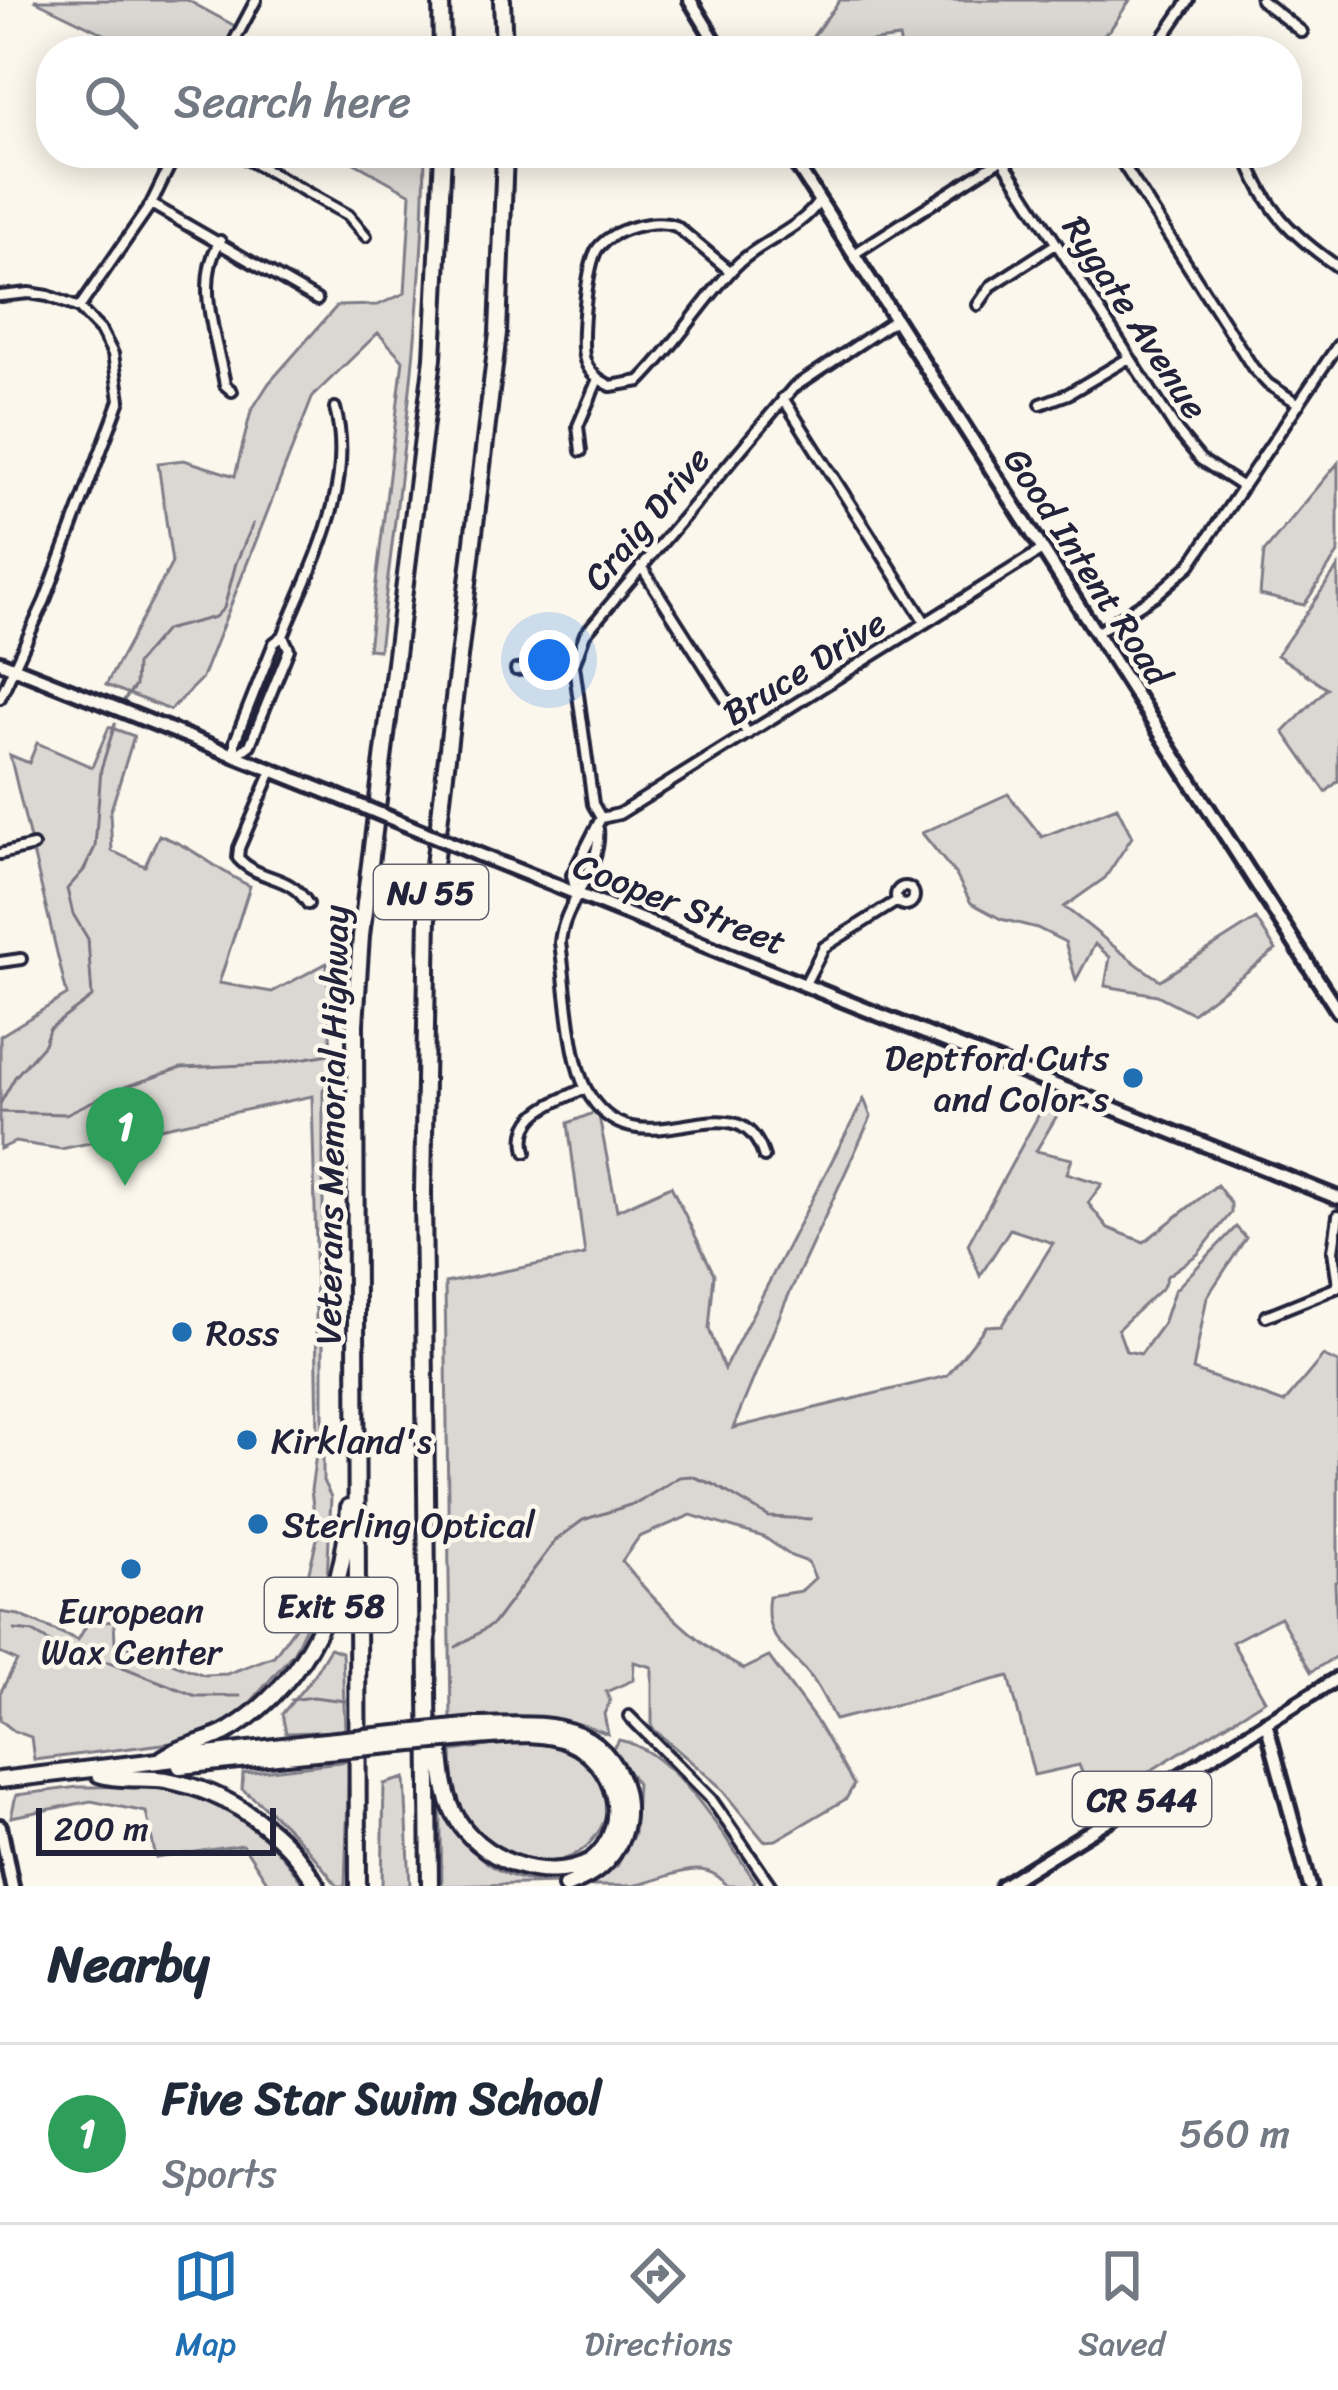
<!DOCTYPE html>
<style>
body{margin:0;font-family:Sriracha,sans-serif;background:#f6f6f7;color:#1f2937}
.scale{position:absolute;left:36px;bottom:30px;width:240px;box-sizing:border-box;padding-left:12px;border:6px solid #22223b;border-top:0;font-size:33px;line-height:42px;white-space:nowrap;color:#22223b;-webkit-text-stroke:9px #fbf7ec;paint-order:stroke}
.you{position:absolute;left:549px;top:660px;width:42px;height:42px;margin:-30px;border:9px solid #fff;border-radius:50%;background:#1a73e8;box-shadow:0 0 0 18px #1a73e833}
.badge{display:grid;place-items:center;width:78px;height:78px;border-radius:50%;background:#1f6fb2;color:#fff;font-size:39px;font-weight:700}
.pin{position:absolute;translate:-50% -99px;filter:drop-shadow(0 3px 6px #0008)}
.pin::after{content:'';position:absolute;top:63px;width:42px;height:36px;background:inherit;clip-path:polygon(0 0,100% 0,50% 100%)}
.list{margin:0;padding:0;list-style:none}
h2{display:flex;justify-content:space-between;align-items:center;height:156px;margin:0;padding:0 48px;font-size:51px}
h2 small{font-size:39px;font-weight:400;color:#747a83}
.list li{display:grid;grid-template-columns:78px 1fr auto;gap:36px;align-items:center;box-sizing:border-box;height:180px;padding:0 48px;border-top:3px solid #e0e1e3}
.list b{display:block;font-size:45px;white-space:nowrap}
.list p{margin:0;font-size:39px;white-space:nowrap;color:#747a83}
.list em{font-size:39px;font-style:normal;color:#747a83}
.icon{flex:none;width:66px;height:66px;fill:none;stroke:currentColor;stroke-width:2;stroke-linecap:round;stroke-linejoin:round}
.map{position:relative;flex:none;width:1338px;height:1886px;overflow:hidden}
.search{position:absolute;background:#fff;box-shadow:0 6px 30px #0003;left:36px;right:36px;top:36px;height:132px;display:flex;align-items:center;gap:30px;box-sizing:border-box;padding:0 42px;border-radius:48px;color:#747a83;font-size:45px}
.sheet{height:336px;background:#fff}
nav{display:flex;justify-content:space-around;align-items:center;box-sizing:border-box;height:168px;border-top:3px solid #e0e1e3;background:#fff;font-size:33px;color:#747a83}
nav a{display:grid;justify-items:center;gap:6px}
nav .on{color:#1f6fb2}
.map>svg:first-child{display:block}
.green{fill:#dbd8d3;stroke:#7e7d87;stroke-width:3}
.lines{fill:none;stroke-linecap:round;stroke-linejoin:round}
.stream{stroke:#787681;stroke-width:3}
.street-casing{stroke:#22223b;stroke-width:16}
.secondary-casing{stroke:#22223b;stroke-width:20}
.primary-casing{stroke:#22223b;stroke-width:20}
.highway-casing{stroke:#22223b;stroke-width:22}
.street{stroke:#fbf7ec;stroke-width:8}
.secondary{stroke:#fbf7ec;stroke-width:10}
.primary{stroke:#fbf7ec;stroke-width:10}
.highway{stroke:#fbf7ec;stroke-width:14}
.secondary-bridge-casing{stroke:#22223b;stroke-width:20;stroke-linecap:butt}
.highway-bridge-casing{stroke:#22223b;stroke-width:22;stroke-linecap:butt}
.secondary-bridge{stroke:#fbf7ec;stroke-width:10}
.highway-bridge{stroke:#fbf7ec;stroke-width:14}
.poi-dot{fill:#1f6fb2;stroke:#fbf7ec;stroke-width:4.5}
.labels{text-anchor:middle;stroke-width:9;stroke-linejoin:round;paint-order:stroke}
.shield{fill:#fbf7ec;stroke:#636270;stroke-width:3}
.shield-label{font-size:33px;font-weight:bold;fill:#22223b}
.street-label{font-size:36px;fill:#22223b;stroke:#fbf7ec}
.poi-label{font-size:36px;fill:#22223b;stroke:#fbf7ec;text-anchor:start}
</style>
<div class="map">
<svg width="1338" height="1886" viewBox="0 0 1338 1886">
<rect width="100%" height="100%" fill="#fbf7ec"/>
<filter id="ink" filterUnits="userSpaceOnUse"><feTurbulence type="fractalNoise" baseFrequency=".00833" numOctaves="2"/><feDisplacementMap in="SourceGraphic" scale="24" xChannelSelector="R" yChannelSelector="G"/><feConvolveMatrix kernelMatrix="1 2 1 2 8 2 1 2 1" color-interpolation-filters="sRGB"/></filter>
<g filter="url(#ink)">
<path class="green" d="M34,0H187L237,27L224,51H139Z
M840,0H1130L1110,30L1077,51H902L899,38L832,47L828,51H802Z
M336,153H425C423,320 399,485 379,650L368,649L403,360L378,333L313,396L202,678L170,710L106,685L172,563L158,463L184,460L235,476L251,411L269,383L337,306L378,305L405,293L411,194Z
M1338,463V553L1304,605L1260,595L1264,552Z
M1338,567V781L1326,792L1284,732L1327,688L1277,655Z
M109,727L134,736L110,813L112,851L145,866L159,835C198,849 215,870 250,886L219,983L272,992L327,963L332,1077L323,1090V1247H316L312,1096L61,1149L15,1142L0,1149V1036L67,995L10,755L29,763L37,743L92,767Z
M1008,794L1042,837L1117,807L1132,837L1105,878L1064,907C1097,931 1125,958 1160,980L1256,919L1276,950L1192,1013L1157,995L1105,986L1110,957L1095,944L1076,980L1065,942L1037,928L1001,919L971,903L956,875L922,833Z
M1049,1096L1062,1107L1036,1151L1072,1159L1067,1173L1102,1184L1088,1203L1108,1228L1144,1242L1217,1185L1231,1204V1213L1198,1254L1167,1276L1163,1287L1118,1329L1126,1351L1141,1354L1163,1324L1174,1291L1236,1227L1246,1238L1207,1297L1193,1370L1284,1403L1323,1356L1338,1363V1580L1335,1582L1338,1655L1311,1672L1280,1617L1232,1642L1265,1700L1095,1805L1079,1765L1034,1775L1009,1676L835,1720C828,1706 821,1690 811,1677C788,1647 762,1641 769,1596L801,1591L815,1578L808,1562L791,1556L764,1537L691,1515L639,1537L622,1561C650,1598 702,1649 744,1669L769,1657L815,1719L854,1785L846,1799L776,1840L764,1841L717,1784L652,1728V1667L634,1662L633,1680L606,1692L610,1701L604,1714L608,1734C555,1711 507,1716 451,1720L445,1283L585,1255L568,1123L598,1111L617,1210L671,1186L714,1274L709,1329L724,1369L864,1099L871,1117L785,1303L733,1428L947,1376L986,1326L1002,1325L1053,1243L1010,1229L980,1276L968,1244Z
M315,1253L323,1258V1481L331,1497L327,1581L294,1652L238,1717L195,1740L34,1760L31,1737L14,1731L0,1720V1693L17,1661L0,1653V1612L19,1615L78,1640L87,1624L114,1621L115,1642L204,1675L227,1674L274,1656L295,1627L317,1539L311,1490L318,1440Z
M330,1648L342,1652L345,1731L286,1733L282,1714L312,1678Z
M619,1740C675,1751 723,1835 755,1881L752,1886H727C703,1852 664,1882 630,1886C618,1886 604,1886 591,1886L617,1866L634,1834L637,1784L612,1749Z
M509,1743C521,1743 535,1741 546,1744C597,1757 631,1800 588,1845C545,1886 470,1848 456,1798C452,1784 453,1766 452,1751Z
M349,1761L345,1886H337C309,1847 280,1817 242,1789L243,1773Z
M405,1778L410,1886H382L384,1784Z
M440,1785C462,1848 487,1883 559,1883L442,1886Z
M78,1787C103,1787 128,1785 153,1788C215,1794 273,1834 304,1886H270L243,1845L156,1858L146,1812L91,1801L11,1817L16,1795Z"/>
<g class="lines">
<path class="stream" d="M124,700L135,686L136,664L165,630L215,617L224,608L236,563L253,524
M0,1104L15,1077L44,1044L49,1029L92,997L88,939L73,914L67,889L84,870L95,847L101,769L115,724
M0,1112L66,1114L116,1090L181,1068L271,1064L341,1052
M15,1630L33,1632L65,1651L115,1664L196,1696H240
M456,1647L493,1624L556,1540L583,1520L639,1502L679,1477L691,1476L715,1485L769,1517L811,1519
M291,1700L313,1697L345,1701"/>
<defs>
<path id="street" d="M1261,0L1302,32
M229,51L256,0
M1154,51L1189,0
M236,153L348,215L366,236
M1116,153L1253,368L1268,384L1299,404
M1245,153C1265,208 1290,234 1338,267
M1002,159L1177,431L1201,460L1243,487
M151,204L317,300
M220,241C194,283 217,339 225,385L232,391
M854,254L1011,153
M730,271L676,226C653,218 613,229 598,248C587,262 579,343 585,360C589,373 599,380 611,386L640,381C674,347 699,306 731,271C756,242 799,232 819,201
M0,296L29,293L48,296L79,308L101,331L113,354L120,400L45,600L0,698
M978,305L991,286L1056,244
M79,308L151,204L176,153
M783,398L925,622
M1041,404L1068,394L1129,358
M581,451L578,426L598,379
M641,566L748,734
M1096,633L1157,594L1190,565L1338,345
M516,670L574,665
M235,755V741L274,643L283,636C312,564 356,486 335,408
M235,756L250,745L289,649L283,636
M272,771L239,848L238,858C261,883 288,872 308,904
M601,818L593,804L574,665L585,634L793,388L895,320
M598,829C602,870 563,903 560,943C566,981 569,1057 586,1089C635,1183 737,1069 764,1157
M0,854L33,846
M896 896a9 9 0 1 1 18 0a9 9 0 1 1-18 0Z
M576,893L572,875L601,818L619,814L1042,550
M0,962L21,959
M805,984L824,947L897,901
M526,1152C516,1112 556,1103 585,1088
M1338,1216L1333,1251L1338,1284
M1266,1316L1338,1287
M629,1716L711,1799L771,1886"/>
<path id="secondary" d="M690,0L721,51
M789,153L1338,1011
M0,662L332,794
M477,854L1338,1198
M1266,1722L1310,1886"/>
<path id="primary" d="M0,1826L12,1886
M1002,1886L1338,1678"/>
<path id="highway" d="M441,0L442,51
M502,0L504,51
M476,1726C510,1726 547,1721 579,1735C630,1758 644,1831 599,1868C590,1876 578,1881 566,1886
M439,1732C442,1759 442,1789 454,1813C476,1859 545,1886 591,1861C634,1826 616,1762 569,1742C541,1730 507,1735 478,1737
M163,1758C184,1744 210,1743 231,1729C309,1680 344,1595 349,1507
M180,1766L316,1752
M99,1774C120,1781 144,1777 166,1780C229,1792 285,1831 317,1886
M0,1780L316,1742
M358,1886L355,1024L361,936L433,358L443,153
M430,1886L423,1191L428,915L498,333L505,153"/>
</defs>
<use href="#street" class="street-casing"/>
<use href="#secondary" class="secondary-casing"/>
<use href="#primary" class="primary-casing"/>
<use href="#highway" class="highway-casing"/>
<use href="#street" class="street"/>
<use href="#secondary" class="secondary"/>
<use href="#primary" class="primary"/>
<use href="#highway" class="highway"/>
<defs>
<path id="secondary-bridge" d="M332,794L477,854"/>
<path id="highway-bridge" d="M316,1742L476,1726
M316,1752L478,1737"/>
</defs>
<use href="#secondary-bridge" class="secondary-bridge-casing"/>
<use href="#highway-bridge" class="highway-bridge-casing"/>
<use href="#secondary-bridge" class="secondary-bridge"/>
<use href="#highway-bridge" class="highway-bridge"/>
</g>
</g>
<g class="poi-dot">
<circle cx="1133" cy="1078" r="12"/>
<circle cx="182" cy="1332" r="12"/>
<circle cx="247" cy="1440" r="12"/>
<circle cx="258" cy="1524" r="12"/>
<circle cx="131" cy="1569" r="12"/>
</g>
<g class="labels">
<g class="shield">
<rect x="374" y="865" width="114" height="54" rx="9"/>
<rect x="265" y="1578" width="132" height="54" rx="9"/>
<rect x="1073" y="1772" width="138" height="54" rx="9"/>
</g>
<g class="shield-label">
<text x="431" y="904">NJ 55</text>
<text x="331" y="1617">Exit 58</text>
<text x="1142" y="1811">CR 544</text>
</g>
<g class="street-label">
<text transform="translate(1136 317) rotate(57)" y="13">Rygate Avenue</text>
<text transform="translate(646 518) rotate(-50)" y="13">Craig Drive</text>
<text transform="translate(1088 566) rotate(57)" y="13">Good Intent Road</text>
<text transform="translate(804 667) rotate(-32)" y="13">Bruce Drive</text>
<text transform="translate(680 903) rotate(21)" y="13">Cooper Street</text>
<text transform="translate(331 1125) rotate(-89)" y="13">Veterans Memorial Highway</text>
</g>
<g class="poi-label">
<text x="1109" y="1070" text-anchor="end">Deptford Cuts<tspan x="1109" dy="41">and Color s</tspan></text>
<text x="206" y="1345">Ross</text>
<text x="271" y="1453">Kirkland's</text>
<text x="282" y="1537">Sterling Optical</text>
<text x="131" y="1623" text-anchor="middle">European<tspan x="131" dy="41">Wax Center</tspan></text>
</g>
</g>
</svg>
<div class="scale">200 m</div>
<div class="you"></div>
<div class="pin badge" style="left:125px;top:1186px;background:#2e9e5b">1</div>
<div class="search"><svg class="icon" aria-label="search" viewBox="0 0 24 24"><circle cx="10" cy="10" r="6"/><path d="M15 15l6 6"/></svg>Search here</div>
</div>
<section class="sheet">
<h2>Nearby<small></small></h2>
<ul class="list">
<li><span class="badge" style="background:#2e9e5b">1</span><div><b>Five Star Swim School</b><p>Sports</p></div><em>560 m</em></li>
</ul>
</section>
<nav>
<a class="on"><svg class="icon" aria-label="map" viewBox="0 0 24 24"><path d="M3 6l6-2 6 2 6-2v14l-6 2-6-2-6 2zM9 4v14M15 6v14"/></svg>Map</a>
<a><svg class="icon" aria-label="directions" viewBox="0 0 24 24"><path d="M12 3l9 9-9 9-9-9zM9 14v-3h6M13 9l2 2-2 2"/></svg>Directions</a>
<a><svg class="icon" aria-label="saved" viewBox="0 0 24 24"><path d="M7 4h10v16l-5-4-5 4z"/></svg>Saved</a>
</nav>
